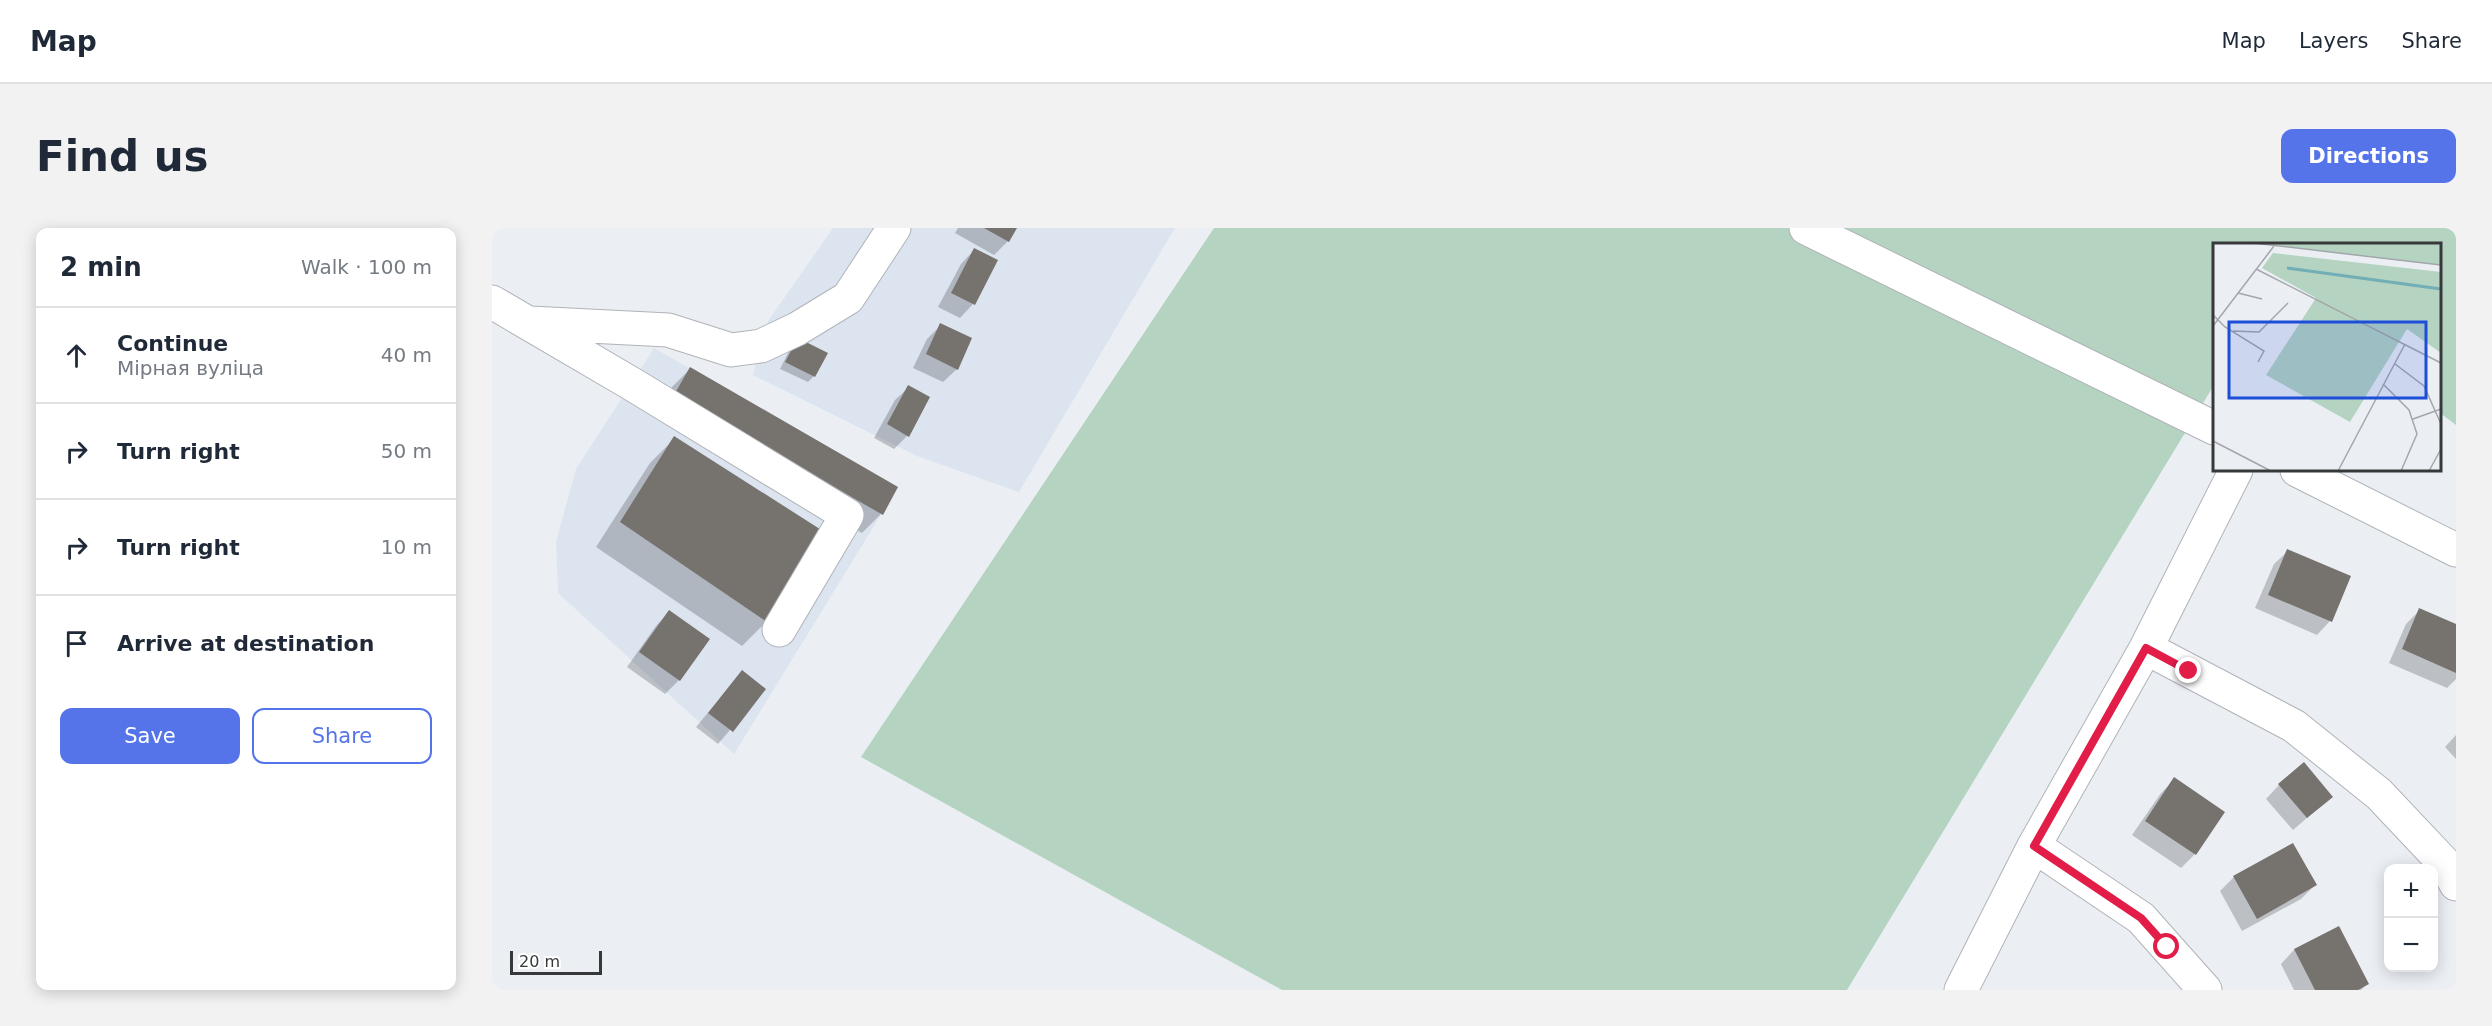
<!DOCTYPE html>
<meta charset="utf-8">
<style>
body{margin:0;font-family:"DejaVu Sans",sans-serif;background:#f2f2f3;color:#1f2937}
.controls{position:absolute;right:18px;bottom:18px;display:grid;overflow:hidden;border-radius:12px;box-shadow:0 3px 15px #0003}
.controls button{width:54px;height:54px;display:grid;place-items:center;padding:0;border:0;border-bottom:2px solid #e0e1e3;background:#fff;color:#1f2937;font:30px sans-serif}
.scale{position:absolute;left:18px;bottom:15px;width:92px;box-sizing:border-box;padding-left:6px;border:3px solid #36383a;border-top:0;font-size:16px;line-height:21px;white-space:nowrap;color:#36383a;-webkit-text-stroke:4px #fff;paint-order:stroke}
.stop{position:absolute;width:18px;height:18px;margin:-14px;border:4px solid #e11d48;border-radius:50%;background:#fff}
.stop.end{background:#e11d48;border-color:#fff;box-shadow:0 2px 6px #0008}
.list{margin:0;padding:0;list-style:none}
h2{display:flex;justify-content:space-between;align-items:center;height:78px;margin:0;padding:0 24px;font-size:26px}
h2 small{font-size:20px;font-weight:400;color:#747a83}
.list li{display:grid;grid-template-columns:39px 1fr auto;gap:18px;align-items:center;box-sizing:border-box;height:96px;padding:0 24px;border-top:2px solid #e0e1e3}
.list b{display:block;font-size:22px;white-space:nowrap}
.list p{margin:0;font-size:20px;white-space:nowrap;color:#747a83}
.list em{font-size:20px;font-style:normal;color:#747a83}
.actions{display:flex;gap:12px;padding:18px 24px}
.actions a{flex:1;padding:14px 0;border:2px solid #5574e9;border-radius:12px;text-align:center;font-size:21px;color:#5574e9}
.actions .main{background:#5574e9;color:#fff}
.icon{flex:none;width:33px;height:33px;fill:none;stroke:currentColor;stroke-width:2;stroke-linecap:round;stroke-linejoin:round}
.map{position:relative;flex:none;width:1964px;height:762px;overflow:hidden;border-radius:12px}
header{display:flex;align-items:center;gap:36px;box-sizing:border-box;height:84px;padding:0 30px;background:#fff;border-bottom:2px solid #e0e1e3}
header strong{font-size:28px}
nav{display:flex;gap:33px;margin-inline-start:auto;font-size:21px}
.intro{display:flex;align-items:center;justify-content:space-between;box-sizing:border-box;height:144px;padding:0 36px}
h1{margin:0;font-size:42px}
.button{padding:15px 27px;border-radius:12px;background:#5574e9;color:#fff;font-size:21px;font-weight:700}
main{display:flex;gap:36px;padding:0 36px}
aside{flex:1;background:#fff;border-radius:12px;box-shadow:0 3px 15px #0003}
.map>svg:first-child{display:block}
.built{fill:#dce4ef}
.green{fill:#b4d3c1}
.shadow{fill:#0003}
.building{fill:#76726e}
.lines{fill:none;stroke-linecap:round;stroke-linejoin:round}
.minor-casing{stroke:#b0b3b8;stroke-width:35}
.minor{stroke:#fff;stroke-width:33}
.route{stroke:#e11d48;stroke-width:8}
.inset-river{fill:none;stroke:#72aeb5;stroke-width:3}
.inset-road{fill:none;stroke:#a3a6aa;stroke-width:1.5}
.view{fill:#1d4ed8;fill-opacity:0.15;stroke:#1d4ed8;stroke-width:3}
.inset-edge{fill:none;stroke:#36383a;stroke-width:3}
</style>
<header>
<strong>Map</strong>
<nav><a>Map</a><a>Layers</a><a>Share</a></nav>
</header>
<div class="intro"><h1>Find us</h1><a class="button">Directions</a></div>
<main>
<aside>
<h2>2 min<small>Walk · 100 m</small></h2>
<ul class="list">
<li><svg class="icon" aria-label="ahead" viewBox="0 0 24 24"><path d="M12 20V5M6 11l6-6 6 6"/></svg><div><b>Continue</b><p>Мірная вуліца</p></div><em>40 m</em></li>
<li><svg class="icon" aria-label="right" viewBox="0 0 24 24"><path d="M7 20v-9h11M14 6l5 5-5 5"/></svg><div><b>Turn right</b></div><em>50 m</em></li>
<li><svg class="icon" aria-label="right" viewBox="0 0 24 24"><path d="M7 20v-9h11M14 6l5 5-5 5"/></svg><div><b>Turn right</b></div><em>10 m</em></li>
<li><svg class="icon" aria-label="arrive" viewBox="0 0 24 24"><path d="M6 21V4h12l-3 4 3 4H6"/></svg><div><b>Arrive at destination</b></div></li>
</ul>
<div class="actions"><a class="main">Save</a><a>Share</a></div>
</aside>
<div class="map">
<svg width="1964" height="762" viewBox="0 0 1964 762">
<rect width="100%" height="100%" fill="#ebeff4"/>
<path class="built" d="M341,0H683L527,264L425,228L261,147L276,93Z
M162,120L406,259L242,526L66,365L64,314L84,241Z"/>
<path class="green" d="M722,0H1964V197L1948,185V16H1722V157L1355,762H790L369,529Z"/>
<path class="shadow" d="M466,0H523L516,13L502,27L463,5Z
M482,22L504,33L481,76L468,90L446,79L469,36Z
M449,97L465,141L451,154L421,140L435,111Z
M299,119L322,148L316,154L288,141Z
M198,141L389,286L370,305L164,187L178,161Z
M417,159L415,208L402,221L382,210L403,172Z
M183,210L274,394L250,418L104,319L158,235Z
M1796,323L1838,393L1825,407L1763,380L1782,336Z
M1928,382L1964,398V451L1955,460L1897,435L1914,396Z
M177,384L216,411L187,452L173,466L135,439L164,398Z
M250,444L272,462L226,516L204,499Z
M1964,507V531L1953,519Z
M1683,551L1731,584L1702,627L1689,640L1640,607L1669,565Z
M1787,557L1839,569L1801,602L1774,571Z
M1800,617L1823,657L1809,671L1750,703L1728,663L1742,649Z
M1846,700L1875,756L1869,762H1802L1789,736L1802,722Z"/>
<path class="building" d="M492,0H525L517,14Z
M482,20L506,32L483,77L459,65Z
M448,95L480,110L466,142L434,126Z
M306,110L336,125L323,149L293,134Z
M198,139L406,259L391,287L182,167Z
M416,157L438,169L417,209L395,196Z
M182,208L331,303L275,394L128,294Z
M1795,321L1859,348L1840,394L1776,367Z
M1927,380L1964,396V445L1910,421Z
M177,382L218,411L188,453L147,424Z
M250,442L274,461L241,504L216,485Z
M1812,534L1841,569L1815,590L1786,556Z
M1682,549L1733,584L1704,627L1653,593Z
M1801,615L1825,657L1765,691L1741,648Z
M1847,698L1877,756L1866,762H1823L1802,721Z"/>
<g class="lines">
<defs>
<path id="minor" d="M1314,0L1722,200
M0,74L140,156L355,287L287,402
M38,95L176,102L239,122L269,118L305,101L356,70L402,0
M1805,242L1964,322
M1654,420L1802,498L1887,566L1953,636L1964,656
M1542,618L1649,690L1713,762
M1469,762L1542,618L1654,420L1744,242"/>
</defs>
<use href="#minor" class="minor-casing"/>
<use href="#minor" class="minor"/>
</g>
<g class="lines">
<path class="route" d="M1675,719L1649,690L1542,618L1654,420L1697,443"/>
</g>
<g transform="translate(1721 15)">
<rect width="228" height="228" fill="#ebeff4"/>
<path d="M40,0H228V22ZM60,10L228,29V110L194,86L137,179L53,132L103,55L49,25Z" fill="#b4d3c1"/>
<path class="inset-river" d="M74,25L228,46"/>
<path class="inset-road" d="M40,0L228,22M43,26L228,120M25,50L49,56M0,72L12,84L51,108L45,119M0,83L61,3M20,88L46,89L75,60M182,121L211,143L228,181M170,141L196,167L204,191L188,228M200,176L228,166M0,198L58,228M125,228L192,101M216,228L228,206"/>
<path class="view" d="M16,79H213V155H16Z"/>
<rect width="228" height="228" class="inset-edge"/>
</g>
</svg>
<div class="controls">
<button>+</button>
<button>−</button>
</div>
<div class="scale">20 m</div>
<div class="stop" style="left:1675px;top:719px"></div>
<div class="stop end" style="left:1697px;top:443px"></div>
</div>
</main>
